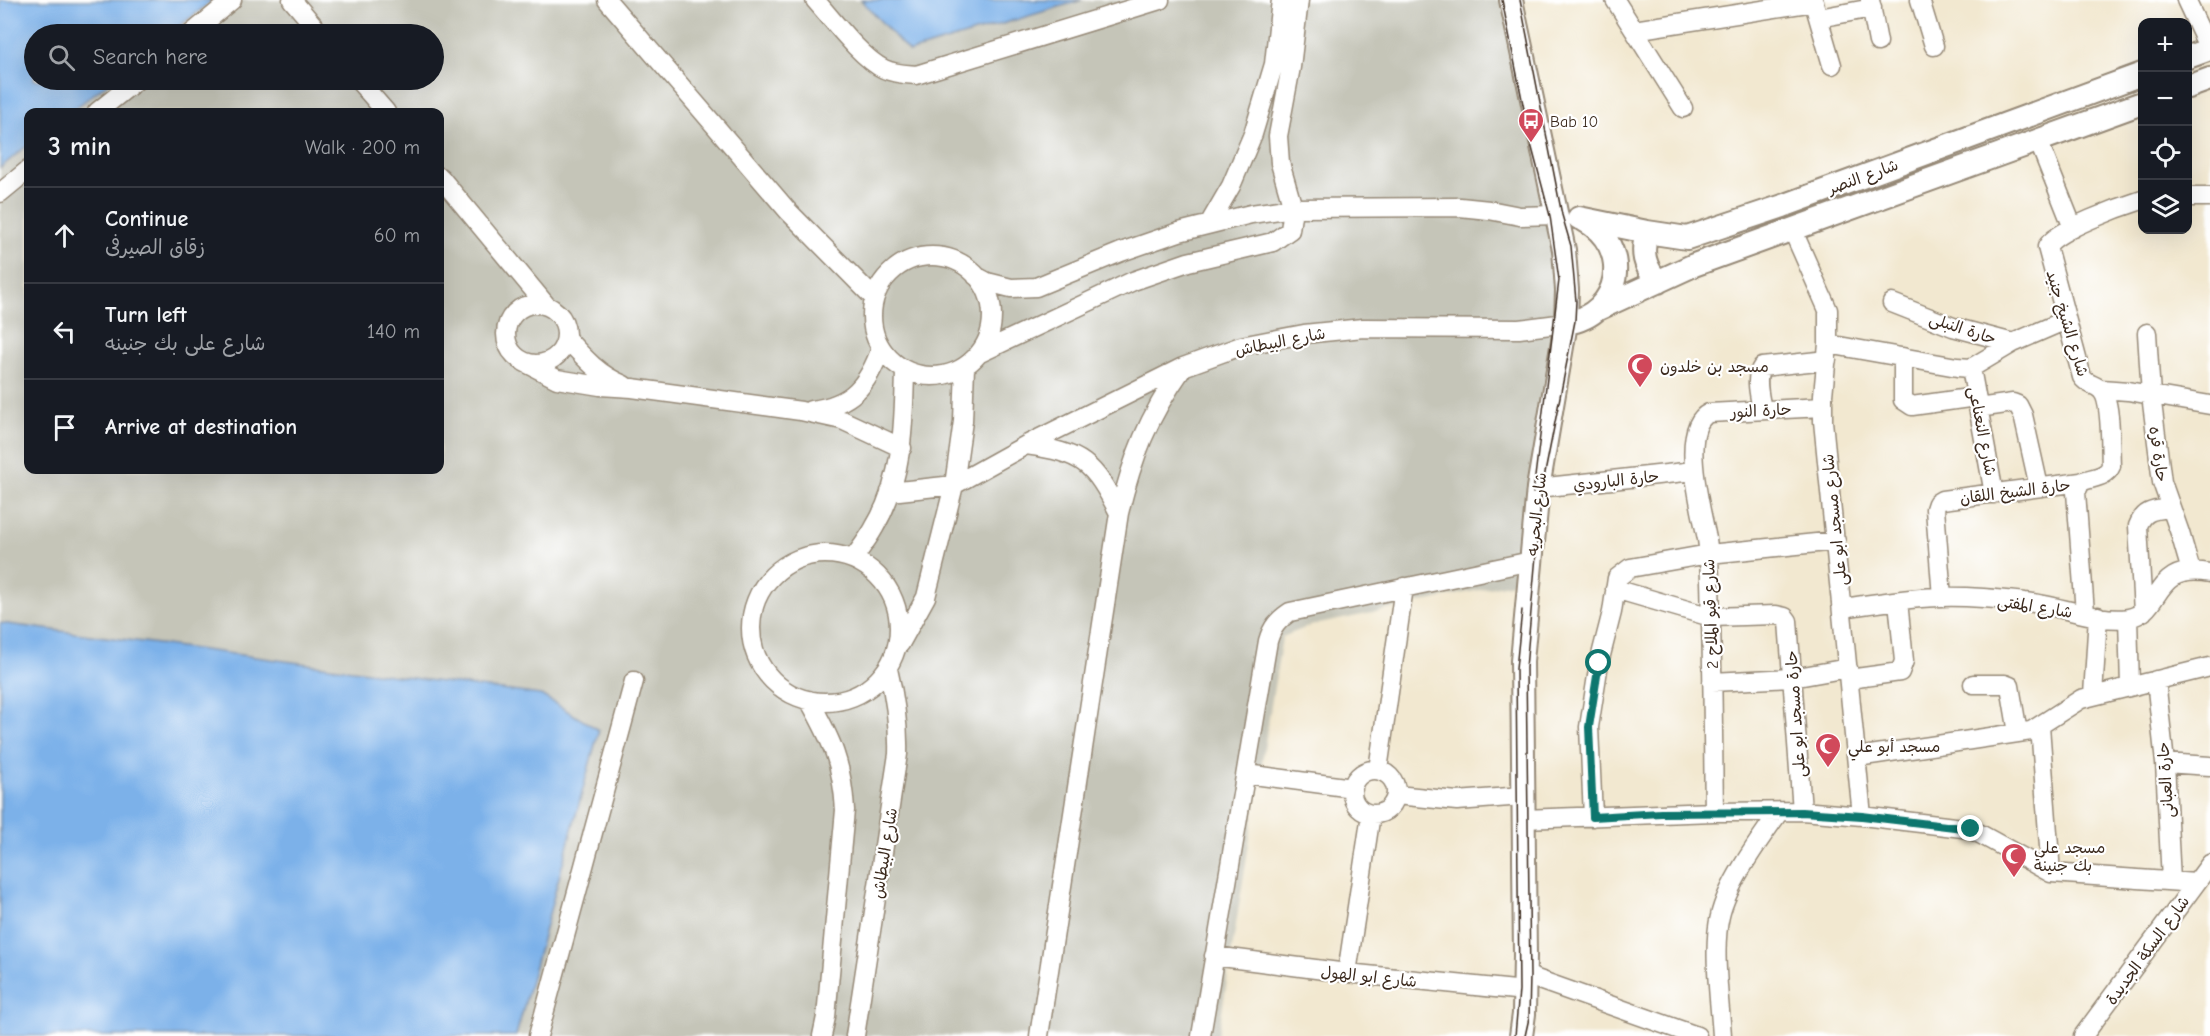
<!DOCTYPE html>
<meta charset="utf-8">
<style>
body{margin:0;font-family:"Comic Neue","Playpen Sans Arabic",sans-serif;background:#242831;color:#f1f3f6}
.controls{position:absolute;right:18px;top:18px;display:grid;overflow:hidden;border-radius:12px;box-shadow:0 6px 24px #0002}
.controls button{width:54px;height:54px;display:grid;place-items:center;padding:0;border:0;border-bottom:2px solid #363941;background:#171b24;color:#f1f3f6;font:30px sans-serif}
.stop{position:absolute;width:18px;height:18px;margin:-14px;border:4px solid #0f766e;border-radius:50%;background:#fff}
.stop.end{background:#0f766e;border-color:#fff;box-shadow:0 2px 6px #0008}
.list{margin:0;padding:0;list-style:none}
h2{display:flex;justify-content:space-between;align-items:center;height:78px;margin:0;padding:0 24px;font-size:26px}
h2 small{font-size:20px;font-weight:400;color:#9ea1a6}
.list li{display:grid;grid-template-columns:39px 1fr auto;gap:18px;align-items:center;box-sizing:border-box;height:96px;padding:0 24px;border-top:2px solid #363941}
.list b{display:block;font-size:22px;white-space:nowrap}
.list p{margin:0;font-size:20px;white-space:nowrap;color:#9ea1a6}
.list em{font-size:20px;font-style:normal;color:#9ea1a6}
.icon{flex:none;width:33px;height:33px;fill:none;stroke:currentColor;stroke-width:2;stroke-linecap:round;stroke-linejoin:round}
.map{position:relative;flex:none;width:2210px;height:1036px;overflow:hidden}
.search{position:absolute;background:#171b24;box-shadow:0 6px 24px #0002;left:24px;top:24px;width:420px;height:66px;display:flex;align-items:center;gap:15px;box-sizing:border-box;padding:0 21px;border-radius:33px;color:#9ea1a6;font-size:22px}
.panel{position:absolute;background:#171b24;box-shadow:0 6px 24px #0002;left:24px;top:108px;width:420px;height:366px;border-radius:12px}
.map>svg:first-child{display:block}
.industrial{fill:#c5c5b8}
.water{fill:#7bb1e9;stroke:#5b6e84;stroke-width:1.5}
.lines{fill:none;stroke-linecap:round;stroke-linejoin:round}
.minor-casing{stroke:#968977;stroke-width:21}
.major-casing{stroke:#968977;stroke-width:26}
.minor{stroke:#fff;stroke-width:18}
.major{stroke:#fff;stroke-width:22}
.tram{stroke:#3b2a1e;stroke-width:1.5}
.route{stroke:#0f766e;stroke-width:8}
.labels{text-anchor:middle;stroke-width:4.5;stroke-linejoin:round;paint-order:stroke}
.poi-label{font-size:16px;fill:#3b2a1e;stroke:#fff;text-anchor:start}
.street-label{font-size:16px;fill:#3b2a1e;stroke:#fff}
</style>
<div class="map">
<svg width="2210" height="1036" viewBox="0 0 2210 1036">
<rect width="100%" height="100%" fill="#fff"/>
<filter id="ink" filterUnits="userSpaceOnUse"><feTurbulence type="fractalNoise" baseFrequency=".0167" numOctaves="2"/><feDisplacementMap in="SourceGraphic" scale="12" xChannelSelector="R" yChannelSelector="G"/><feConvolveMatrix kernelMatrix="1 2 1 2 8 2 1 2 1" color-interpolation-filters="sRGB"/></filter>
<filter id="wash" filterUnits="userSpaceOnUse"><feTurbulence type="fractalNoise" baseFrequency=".008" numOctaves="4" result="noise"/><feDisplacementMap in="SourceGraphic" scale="24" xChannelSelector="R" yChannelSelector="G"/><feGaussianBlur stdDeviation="1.35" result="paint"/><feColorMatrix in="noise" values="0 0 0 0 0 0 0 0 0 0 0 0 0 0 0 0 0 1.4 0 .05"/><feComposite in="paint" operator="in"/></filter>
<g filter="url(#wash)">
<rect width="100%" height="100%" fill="#f2e8d0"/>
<path class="industrial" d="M213,0H861L909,52L1082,0H1518L1568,247L1531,579L1310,626L1282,637L1218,1036H516L599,730L541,694L0,623V168L28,145V470H440V112H70L112,80H434V34H169Z"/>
<path class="water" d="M0,0H213L169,34H34V80H112L70,112H28V145L0,168Z
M861,0H1082L909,52Z
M0,623L541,695L599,730L516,1036H0Z"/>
</g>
<g filter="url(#ink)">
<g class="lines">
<defs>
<path id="minor" d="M292,0L321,34
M607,0L788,211L874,298
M815,0C832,19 862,59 884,69C895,74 905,74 916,75L1160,0
M1615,0L1683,108
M1813,0L1832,65
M1870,0L1878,42
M1920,0L1934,46
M2186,0L2209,49
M1819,18L1872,8
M1634,30L1814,2
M191,34L232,0
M358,80L386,112
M97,112L137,80
M2038,140L2073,228
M440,177L546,305
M0,193L28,170
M2188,197H2210
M1209,224L1231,186L1253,134L1274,64L1281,0
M1793,231L1828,310V344L1823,395V421L1862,816
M872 316a60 60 0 1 1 120 0a60 60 0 1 1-120 0Z
M976,276L987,282L1011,288L1036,287L1121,252L1179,232L1251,214L1293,208L1460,207L1489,210L1520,216L1556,215
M1892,303L1953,327L2013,343L2066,320
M506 334a30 30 0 1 1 60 0a30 30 0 1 1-60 0Z
M2147,333L2151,395L2162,482L2180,533L2191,571
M566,338C584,358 599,375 624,385
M1828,344L1957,367L1971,368L2013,343
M980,353L1133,281L1188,262L1273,242L1290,230L1293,208L1280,163L1278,136L1291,67L1299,0
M1903,357V400L1912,406L1976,397
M524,362L557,379L600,386L632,388L801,411L842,420L902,448
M1971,368L1994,494
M2101,389L2128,391L2210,405
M1978,408L2013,403L2018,405L2023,415L2039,487
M811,410C852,405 868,385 881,348
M1762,410C1760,397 1754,378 1762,367L1827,360
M1026,445C1083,453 1093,462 1119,513
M1538,488L1694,471
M890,492L954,485L1026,445L1183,367L1241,346L1304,334L1363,328L1519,329L1566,323
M751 628a74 74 0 1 1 148 0a74 74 0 1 1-148 0Z
M853,559C860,549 868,539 874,528C903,480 904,424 905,370
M1615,589L1711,617L1776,615L1785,617L1788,621L1802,811
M1942,597L1935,509L1937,503L1942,500L2081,482
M1842,608C1875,604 1909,597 1942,597C1969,596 1998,599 2025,602C2054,604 2100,623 2128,618C2164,612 2151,562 2210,573
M2143,612L2138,526C2144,510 2154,510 2170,508
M2085,613L2076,492L2081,482C2092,477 2106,478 2111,466C2110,450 2112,400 2101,390C2095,384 2087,385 2082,377L2047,247C2055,230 2123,206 2142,200
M2128,618L2130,686
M900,644L926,597L954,485L963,421L965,367
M1849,679L1900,672L1904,661L1898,601
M2156,680L2165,763L2171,881
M1712,682L1792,678L1848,668
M1973,684H2005L2010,686L2018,733
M2093,695L2098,616
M809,700C832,741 842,762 845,810L826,1017L822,1036
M2040,726L2051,873
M1857,757L2031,731L2081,699L2210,667
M2165,763L2210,766
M1378,770L1404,587
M1352 792a22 22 0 1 1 44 0a22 22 0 1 1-44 0Z
M1246,774L1353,788
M1396,795L1457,801L1523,796
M1714,812C1713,750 1713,687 1711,625C1710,597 1711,567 1707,539C1702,512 1678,428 1709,413L1823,407
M1593,817L1589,727L1599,663L1612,612L1617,578L1630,568L1709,554L1836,541
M1523,819L1714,812L1802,811L1862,816L1971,829L2051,873L2196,883
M1214,956L1347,973L1525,991
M1347,973L1371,814
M1525,975L1697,1036
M538,1036L634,681
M855,1036L898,754C899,724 895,698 888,669
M1039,1036L1119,513C1133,456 1148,417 1182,369
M1201,1036L1268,641C1272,627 1278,620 1290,612L1531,561
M1722,1036C1720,1002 1712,948 1720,916C1727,884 1760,839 1779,812
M2083,1036L2210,864"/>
<path id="major" d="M1511,0L1564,250L1567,290L1566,323L1538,488L1522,661L1525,956L1524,1014L1521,1036
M2188,57L2210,49
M2188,87L2210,79
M1579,218L1647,232L1687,238L1783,206L2142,74
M1647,232C1641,253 1644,266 1658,282
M1598,309L1694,265L2142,103
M1566,323C1622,315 1633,246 1584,220"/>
</defs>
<use href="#minor" class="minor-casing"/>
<use href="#major" class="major-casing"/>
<use href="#minor" class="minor"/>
<use href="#major" class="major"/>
<path class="tram" d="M1502,0L1531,144L1550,216L1559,280L1533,493
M1520,0L1562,215L1571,246L1576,301L1575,321L1542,488L1526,668L1530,976L1529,1018L1525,1036
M1515,1036L1519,990L1516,669L1522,610"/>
</g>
</g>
<g class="lines" filter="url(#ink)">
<path class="route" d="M1599,663L1589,727L1593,817L1661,813L1802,812L1862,816L1971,829"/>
</g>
<defs>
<symbol id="bus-pin" viewBox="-11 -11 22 30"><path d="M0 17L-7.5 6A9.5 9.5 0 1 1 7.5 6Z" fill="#d1495b" stroke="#fff"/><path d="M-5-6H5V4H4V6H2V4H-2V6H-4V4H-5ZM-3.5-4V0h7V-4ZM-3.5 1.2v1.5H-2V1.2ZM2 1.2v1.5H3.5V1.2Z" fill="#fff"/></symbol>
<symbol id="mosque-pin" viewBox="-11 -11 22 30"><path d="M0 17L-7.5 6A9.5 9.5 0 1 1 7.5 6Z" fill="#d1495b" stroke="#fff"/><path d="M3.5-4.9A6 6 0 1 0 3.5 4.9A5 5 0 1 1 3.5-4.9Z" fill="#fff"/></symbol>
</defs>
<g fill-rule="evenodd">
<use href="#bus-pin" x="1516" y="106" width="30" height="40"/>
<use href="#mosque-pin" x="1625" y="351" width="30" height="40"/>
<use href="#mosque-pin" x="1813" y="731" width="30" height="40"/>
<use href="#mosque-pin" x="1999" y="841" width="30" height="40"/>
</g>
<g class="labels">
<g class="poi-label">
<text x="1550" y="127">Bab 10</text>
<text x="1660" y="372">مسجد بن خلدون</text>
<text x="1848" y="752">مسجد أبو علي</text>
<text x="2034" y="853">مسجد على<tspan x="2034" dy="18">بك جنينة</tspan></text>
</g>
<g class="street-label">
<text transform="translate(1863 176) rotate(-20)" y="6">شارع النصر</text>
<text transform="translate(2068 323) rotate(73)" y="6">شارع الشيخ جنيد</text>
<text transform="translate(1963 328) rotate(18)" y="6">حارة النبلى</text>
<text transform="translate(1280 341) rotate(-11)" y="6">شارع البيطاش</text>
<text transform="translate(1761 410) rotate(-3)" y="6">حارة النور</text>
<text transform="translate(1983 431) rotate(79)" y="6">شارع النعناعى</text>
<text transform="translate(2159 454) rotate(82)" y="6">حارة قره</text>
<text transform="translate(1616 480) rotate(-6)" y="6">حارة البارودي</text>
<text transform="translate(2015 491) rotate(-7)" y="6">حارة الشيخ اللقان</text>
<text transform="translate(1536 514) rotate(-84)" y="6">شارع البحريه</text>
<text transform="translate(1834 520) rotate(-96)" y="6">شارع مسجد ابو على</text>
<text transform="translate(2035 606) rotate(9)" y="6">شارع المفتى</text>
<text transform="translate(1710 614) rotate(-92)" y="6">شارع قبو الملاح 2</text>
<text transform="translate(1795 714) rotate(-94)" y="6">حارة مسجد ابو على</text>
<text transform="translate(2165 780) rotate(-94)" y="6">حارة العبانى</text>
<text transform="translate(884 853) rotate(-81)" y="6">شارع البيطاش</text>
<text transform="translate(2147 950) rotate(-54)" y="6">شارع السكة الجديدة</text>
<text transform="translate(1369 976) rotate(6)" y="6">شارع ابو الهول</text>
</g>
</g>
</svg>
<div class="controls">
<button>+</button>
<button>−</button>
<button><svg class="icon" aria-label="locate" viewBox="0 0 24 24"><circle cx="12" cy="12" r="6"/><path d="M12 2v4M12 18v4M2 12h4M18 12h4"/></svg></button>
<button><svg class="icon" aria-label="layers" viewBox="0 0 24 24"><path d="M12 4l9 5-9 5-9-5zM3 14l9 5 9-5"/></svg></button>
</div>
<div class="stop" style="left:1599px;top:663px"></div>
<div class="stop end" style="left:1971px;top:829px"></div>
<div class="search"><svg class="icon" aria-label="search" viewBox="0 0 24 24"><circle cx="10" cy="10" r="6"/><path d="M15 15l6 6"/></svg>Search here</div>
<section class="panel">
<h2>3 min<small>Walk · 200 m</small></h2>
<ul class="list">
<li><svg class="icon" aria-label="ahead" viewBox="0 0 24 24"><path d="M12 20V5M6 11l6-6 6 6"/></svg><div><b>Continue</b><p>زقاق الصيرفى</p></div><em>60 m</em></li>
<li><svg class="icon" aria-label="left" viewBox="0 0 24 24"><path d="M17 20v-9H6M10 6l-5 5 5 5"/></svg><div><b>Turn left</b><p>شارع على بك جنينه</p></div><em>140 m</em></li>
<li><svg class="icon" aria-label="arrive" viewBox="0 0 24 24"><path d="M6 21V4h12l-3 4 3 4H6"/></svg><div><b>Arrive at destination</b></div></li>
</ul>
</section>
</div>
